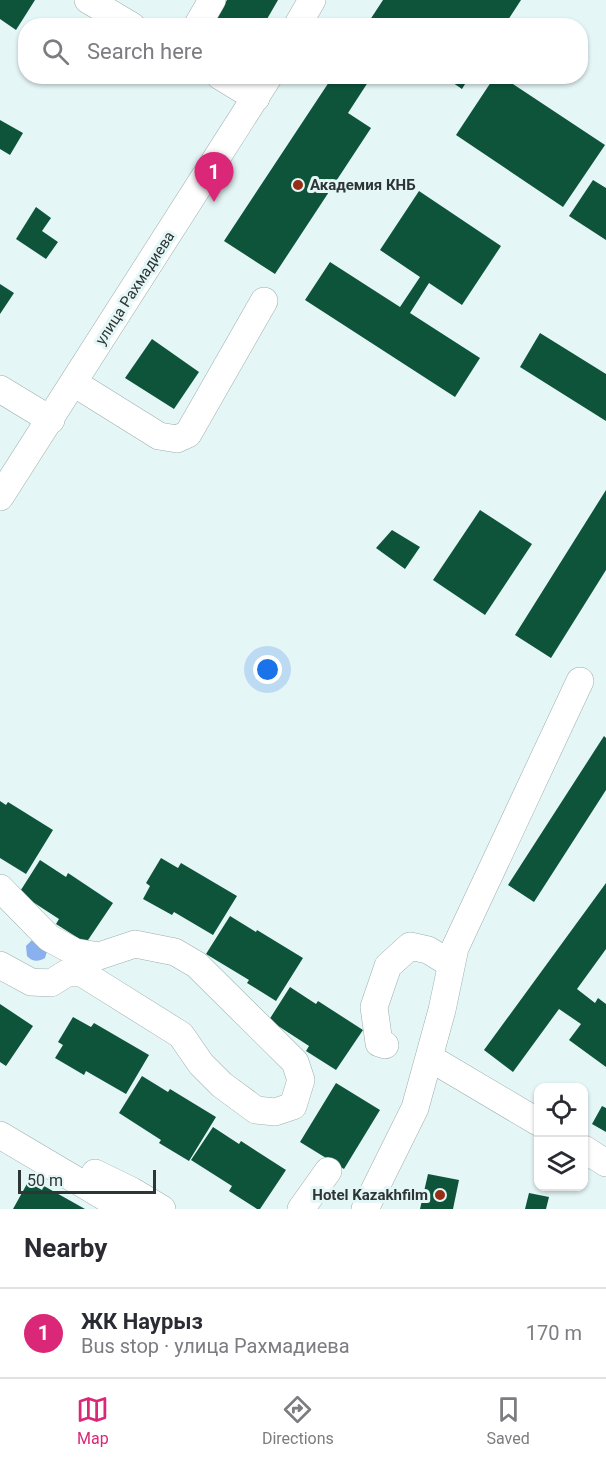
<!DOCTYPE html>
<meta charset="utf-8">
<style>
body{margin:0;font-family:Roboto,sans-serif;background:#f7f7f7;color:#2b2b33}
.controls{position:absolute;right:18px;bottom:18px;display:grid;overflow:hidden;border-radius:12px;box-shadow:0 2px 4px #0004}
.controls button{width:54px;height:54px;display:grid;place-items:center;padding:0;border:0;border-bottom:2px solid #e1e1e2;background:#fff;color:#2b2b33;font:30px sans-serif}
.scale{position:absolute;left:18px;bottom:15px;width:138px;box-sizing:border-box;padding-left:6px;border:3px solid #2e3535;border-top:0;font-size:16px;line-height:21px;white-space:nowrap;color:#2e3535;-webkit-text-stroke:4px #e5f6f6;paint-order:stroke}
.you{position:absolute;left:268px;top:670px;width:21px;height:21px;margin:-15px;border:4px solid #fff;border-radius:50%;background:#1a73e8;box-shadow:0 0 0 9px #1a73e833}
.badge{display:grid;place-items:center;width:39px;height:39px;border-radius:50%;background:#db2777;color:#fff;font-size:20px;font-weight:700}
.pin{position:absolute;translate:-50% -50px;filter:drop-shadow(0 2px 3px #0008)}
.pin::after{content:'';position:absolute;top:32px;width:21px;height:18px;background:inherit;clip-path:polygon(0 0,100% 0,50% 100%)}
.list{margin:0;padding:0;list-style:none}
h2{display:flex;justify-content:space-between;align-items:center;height:78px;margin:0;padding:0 24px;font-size:26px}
h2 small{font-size:20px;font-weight:400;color:#7c7c81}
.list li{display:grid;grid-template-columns:39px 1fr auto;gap:18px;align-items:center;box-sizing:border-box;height:90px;padding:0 24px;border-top:2px solid #e1e1e2}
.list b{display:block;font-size:22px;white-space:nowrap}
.list p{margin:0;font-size:20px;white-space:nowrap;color:#7c7c81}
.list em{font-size:20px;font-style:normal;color:#7c7c81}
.icon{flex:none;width:33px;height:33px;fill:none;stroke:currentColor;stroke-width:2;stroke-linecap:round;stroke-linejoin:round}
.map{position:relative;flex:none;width:606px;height:1209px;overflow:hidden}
.search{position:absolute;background:#fff;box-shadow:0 2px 4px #0004;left:18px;right:18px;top:18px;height:66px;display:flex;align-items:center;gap:15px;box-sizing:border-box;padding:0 21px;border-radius:24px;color:#7c7c81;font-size:22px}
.sheet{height:168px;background:#fff}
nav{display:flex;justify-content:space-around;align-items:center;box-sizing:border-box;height:84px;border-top:2px solid #e1e1e2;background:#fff;font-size:16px;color:#7c7c81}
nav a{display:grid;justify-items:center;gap:3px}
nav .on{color:#db2777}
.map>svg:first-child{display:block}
.water{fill:#8ab0ee}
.building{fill:#0d543b}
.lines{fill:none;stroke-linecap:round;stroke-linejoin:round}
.minor-casing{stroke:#9daead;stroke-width:28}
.minor{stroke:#fff;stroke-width:27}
.poi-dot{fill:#962d14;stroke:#e5f6f6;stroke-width:2}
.labels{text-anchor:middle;stroke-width:6;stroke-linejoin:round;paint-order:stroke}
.poi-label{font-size:15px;font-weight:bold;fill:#2e3535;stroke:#e5f6f6;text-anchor:start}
.street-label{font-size:15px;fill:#2e3535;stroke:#e5f6f6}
</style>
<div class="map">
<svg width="606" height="1209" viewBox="0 0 606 1209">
<rect width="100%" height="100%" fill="#e5f6f6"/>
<path class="water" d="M33,939L48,948L45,958C38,962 33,962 27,956L26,946Z"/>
<path class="building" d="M0,0H35L16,30L0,19Z
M227,0H278L263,26H212Z
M383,0H521L504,26H366Z
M333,76H372L348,113L371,128L275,274L224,241Z
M443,76H470L462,89Z
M495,76H501L605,145L563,207L456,135Z
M0,120L23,133L10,155L0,149Z
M593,180L606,188V240L569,216Z
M419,191L501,246L462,305L429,283L410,313L480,358L455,397L305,300L330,262L400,307L420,277L380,250Z
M36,207L51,218L42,231L58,242L46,259L16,239Z
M0,284L14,293L0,314Z
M540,333L606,374V421L520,367Z
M152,339L199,372L174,409L125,378Z
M606,490V570L551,658L515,635Z
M480,510L532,544L485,615L433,580Z
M392,530L420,547L405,569L376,548Z
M604,736L606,738V790L534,902L508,885Z
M0,801L6,805L8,802L53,830L26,874L0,858Z
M161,858L178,868L181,863L237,896L213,935L174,912L172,915L143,899L150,886L146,883Z
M40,860L66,877L68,873L113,903L86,943L56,924L59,919L19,893Z
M606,883V949L577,989L595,1003L598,998L606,1004V1067L569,1040L581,1024L559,1009L513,1072L484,1050Z
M230,916L256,932L257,930L303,958L276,1001L247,983L249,980L206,954Z
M290,987L316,1004L318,1001L363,1030L336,1070L306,1051L309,1046L269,1020Z
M0,1004L33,1026L6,1066L0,1062Z
M73,1017L91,1027L94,1023L149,1055L126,1094L86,1071L84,1075L55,1058L63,1045L58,1042Z
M142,1076L168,1092L170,1089L216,1117L189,1161L159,1143L161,1140L119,1113Z
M336,1083L380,1110L344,1169L300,1142Z
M602,1106L606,1108V1132L592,1124Z
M213,1127L239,1144L241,1141L286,1170L260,1209H257L229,1191L232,1186L191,1160Z
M428,1174L459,1180L453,1209H420Z
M28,1182L42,1190L44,1186L85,1209H13Z
M529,1193L549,1197L546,1209H525Z"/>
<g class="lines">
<defs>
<path id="minor" d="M88,0L132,26
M197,26L212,0
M297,26L312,0
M220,76L256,98
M74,383L159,436L177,439L188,434L264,301
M0,389L51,420
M0,497L269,76
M0,888L49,938L75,952L99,956L135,944L175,952L197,965L295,1062L301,1080L293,1106L275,1112L256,1110L222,1085L201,1064L181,1035L82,973H67L51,983L31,982L0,965
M385,1045L379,1043L374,1007L388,966L410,946L428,950L451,964
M430,1058L538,1122
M0,1135L125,1209
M584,1149L606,1163
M95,1173L132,1191L162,1209
M301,1209L328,1171
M365,1209L415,1108L442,1010L455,948L580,681"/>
</defs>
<use href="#minor" class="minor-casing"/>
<use href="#minor" class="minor"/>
</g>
<g class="poi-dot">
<circle cx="298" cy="185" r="6"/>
<circle cx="440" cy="1195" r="6"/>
</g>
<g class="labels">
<g class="poi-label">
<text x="310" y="190">Академия КНБ</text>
<text x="428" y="1200" text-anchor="end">Hotel Kazakhfilm</text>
</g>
<g class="street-label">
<text transform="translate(135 288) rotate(-57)" y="5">улица Рахмадиева</text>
</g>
</g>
</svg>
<div class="controls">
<button><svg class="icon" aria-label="locate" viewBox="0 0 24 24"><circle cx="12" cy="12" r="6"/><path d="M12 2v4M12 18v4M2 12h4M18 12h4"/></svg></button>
<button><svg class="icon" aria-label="layers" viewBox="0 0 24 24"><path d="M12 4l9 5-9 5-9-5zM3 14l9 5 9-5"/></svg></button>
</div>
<div class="scale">50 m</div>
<div class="you"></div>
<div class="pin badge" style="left:214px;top:202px">1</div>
<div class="search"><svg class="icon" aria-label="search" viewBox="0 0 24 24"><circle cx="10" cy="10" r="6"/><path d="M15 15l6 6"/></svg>Search here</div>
</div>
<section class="sheet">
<h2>Nearby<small></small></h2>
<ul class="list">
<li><span class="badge">1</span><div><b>ЖК Наурыз</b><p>Bus stop · улица Рахмадиева</p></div><em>170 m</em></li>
</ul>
</section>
<nav>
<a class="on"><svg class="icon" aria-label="map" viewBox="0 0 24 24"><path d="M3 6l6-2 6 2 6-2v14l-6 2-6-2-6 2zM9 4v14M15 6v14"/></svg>Map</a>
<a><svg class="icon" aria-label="directions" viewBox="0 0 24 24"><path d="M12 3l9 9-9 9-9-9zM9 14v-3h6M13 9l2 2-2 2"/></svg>Directions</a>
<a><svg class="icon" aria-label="saved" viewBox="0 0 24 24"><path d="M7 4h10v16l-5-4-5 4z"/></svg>Saved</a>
</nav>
